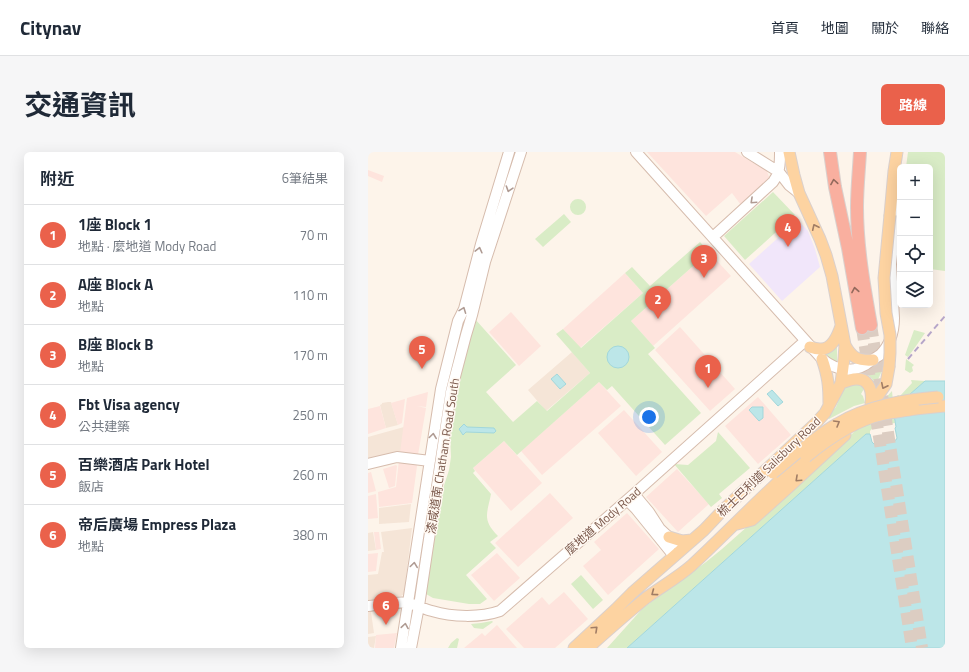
<!DOCTYPE html>
<html lang="zh-TW">
<meta charset="utf-8">
<style>
body{margin:0;font-family:"Titillium Web","Noto Sans TC",sans-serif;background:#f6f6f7;color:#1f2937}
.controls{position:absolute;right:12px;top:12px;display:grid;overflow:hidden;border-radius:6px;box-shadow:0 4px 16px #0002}
.controls button{width:36px;height:36px;display:grid;place-items:center;padding:0;border:0;border-bottom:1px solid #e0e1e3;background:#fff;color:#1f2937;font:20px sans-serif}
.you{position:absolute;left:281px;top:265px;width:14px;height:14px;margin:-10px;border:3px solid #fff;border-radius:50%;background:#1a73e8;box-shadow:0 0 0 6px #1a73e833}
.badge{display:grid;place-items:center;width:26px;height:26px;border-radius:50%;background:#ea614b;color:#fff;font-size:13px;font-weight:700}
.pin{position:absolute;translate:-50% -33px;filter:drop-shadow(0 1px 2px #0008)}
.pin::after{content:'';position:absolute;top:21px;width:14px;height:12px;background:inherit;clip-path:polygon(0 0,100% 0,50% 100%)}
.list{margin:0;padding:0;list-style:none}
h2{display:flex;justify-content:space-between;align-items:center;height:52px;margin:0;padding:0 16px;font-size:17px}
h2 small{font-size:13px;font-weight:400;color:#747a83}
.list li{display:grid;grid-template-columns:26px 1fr auto;gap:12px;align-items:center;box-sizing:border-box;height:60px;padding:0 16px;border-top:1px solid #e0e1e3}
.list b{display:block;font-size:15px;white-space:nowrap}
.list p{margin:0;font-size:13px;white-space:nowrap;color:#747a83}
.list em{font-size:13px;font-style:normal;color:#747a83}
.icon{flex:none;width:22px;height:22px;fill:none;stroke:currentColor;stroke-width:2;stroke-linecap:round;stroke-linejoin:round}
.map{position:relative;flex:none;width:577px;height:496px;overflow:hidden;border-radius:6px}
header{display:flex;align-items:center;gap:24px;box-sizing:border-box;height:56px;padding:0 20px;background:#fff;border-bottom:1px solid #e0e1e3}
header strong{font-size:19px}
nav{display:flex;gap:22px;margin-inline-start:auto;font-size:14px}
.intro{display:flex;align-items:center;justify-content:space-between;box-sizing:border-box;height:96px;padding:0 24px}
h1{margin:0;font-size:28px}
.button{padding:10px 18px;border-radius:6px;background:#ea614b;color:#fff;font-size:14px;font-weight:700}
main{display:flex;gap:24px;padding:0 24px}
aside{flex:1;background:#fff;border-radius:6px;box-shadow:0 4px 16px #0002}
.map>svg:first-child{display:block}
.residential{fill:#f5e5d7}
.commercial{fill:#fee4dd}
.education{fill:#f1e6fa}
.green{fill:#d9ecc6}
.water{fill:#bce6e8;stroke:#a2d7db}
.lines{fill:none;stroke-linecap:round;stroke-linejoin:round}
.highway-tunnel{stroke:#dccdc2;stroke-width:12;stroke-dasharray:12 6;stroke-linecap:butt}
.secondary-casing{stroke:#d6bcad;stroke-width:12}
.primary-casing{stroke:#dad0cd;stroke-width:13}
.highway-casing{stroke:#dad0cd;stroke-width:14}
.secondary{stroke:#fff;stroke-width:10}
.primary{stroke:#fdd3a1;stroke-width:11}
.highway{stroke:#f9af9f;stroke-width:12}
.rail{stroke:#b6a6c9;stroke-width:2;stroke-dasharray:6 4;stroke-linecap:butt}
.primary-bridge-casing{stroke:#dad0cd;stroke-width:13;stroke-linecap:butt}
.primary-bridge{stroke:#fdd3a1;stroke-width:11}
.oneway{stroke:#93695c}
.oneway2{stroke:#af9b93}
.oneway3{stroke:#a17d65}
.labels{text-anchor:middle;stroke-width:3;stroke-linejoin:round;paint-order:stroke}
.street-label{font-size:12px;fill:#7a584b;stroke:#fff8f1}
</style>
<header>
<strong>Citynav</strong>
<nav><a>首頁</a><a>地圖</a><a>關於</a><a>聯絡</a></nav>
</header>
<div class="intro"><h1>交通資訊</h1><a class="button">路線</a></div>
<main>
<aside>
<h2>附近<small>6筆結果</small></h2>
<ul class="list">
<li><span class="badge">1</span><div><b>1座 Block 1</b><p>地點 · 麼地道 Mody Road</p></div><em>70 m</em></li>
<li><span class="badge">2</span><div><b>A座 Block A</b><p>地點</p></div><em>110 m</em></li>
<li><span class="badge">3</span><div><b>B座 Block B</b><p>地點</p></div><em>170 m</em></li>
<li><span class="badge">4</span><div><b>Fbt Visa agency</b><p>公共建築</p></div><em>250 m</em></li>
<li><span class="badge">5</span><div><b>百樂酒店 Park Hotel</b><p>飯店</p></div><em>260 m</em></li>
<li><span class="badge">6</span><div><b>帝后廣場 Empress Plaza</b><p>地點</p></div><em>380 m</em></li>
</ul>
</aside>
<div class="map">
<svg width="577" height="496" viewBox="0 0 577 496">
<rect width="100%" height="100%" fill="#fdf4ea"/>
<path class="residential" d="M204,200L222,221L178,259L160,238Z
M20,250H23L30,273L18,276L12,253L14,252V251Z
M36,275L33,299L1,309L0,305V285Z
M43,352L41,370L11,372V356Z
M44,376L36,442L33,444L0,448V423L10,422L14,400H16L13,380Z
M5,380L8,398L0,399V381Z
M0,460H3L6,481L0,482Z
M8,484L6,496H0V485Z"/>
<path class="commercial" d="M279,0H367L399,19L401,25V28L373,53L364,41L338,64Z
M0,18L16,24L14,30L0,24Z
M341,100L363,124L285,194L263,169Z
M257,121L275,141L212,196L195,177Z
M143,160L173,194L151,214L121,180Z
M312,175L367,237L342,259L287,198Z
M231,230L253,254L174,323L153,299Z
M60,240L58,255L49,254L58,256L50,303L32,301L39,246Z
M390,245L423,283L390,312L357,274Z
M37,247L34,271L30,273L23,251Z
M12,254L18,276L0,282V257Z
M256,258L294,300L268,324L230,281Z
M136,289L174,331L143,359L105,316Z
M31,308L48,312L49,314L44,351L11,355L10,340L28,335Z
M28,313L29,314L27,334L21,336L15,317Z
M309,317L341,352L310,380L278,345Z
M3,320L8,339L0,341V321Z
M182,341L205,366L150,415L127,391Z
M8,342L10,366L0,367V344Z
M259,361L291,397L240,443L215,414L233,398L226,390Z
M6,380H11L13,397L8,398Z
M10,401L8,419L0,420V402Z
M129,401L152,426L126,449L103,423Z
M196,440L220,467L187,496H156L138,477L174,445L181,453Z
M129,473L149,496H96L114,481L117,484Z
M29,481L26,496H7L8,483Z"/>
<path class="education" d="M430,68L440,79L447,97L452,115L414,149L381,112Z"/>
<path class="green" d="M540,0H577V119L562,117V15H538Z
M405,40L427,63L377,108L356,84Z
M202 55a8 8 0 1 1 16 0a8 8 0 1 1-16 0Z
M196,62L203,70L175,95L167,87Z
M332,90L341,100L263,169L287,196L280,202L333,261L297,293L244,234L239,238L231,230L149,303L136,289L105,316L107,319L105,321L123,342C119,362 114,368 130,384L122,390L128,396L98,423L119,447L112,452H101L65,446L58,442L74,340L81,318L83,305L82,282L91,225L107,167L148,213L118,240L145,270L169,249L179,259L222,221L188,182L195,177L213,196L275,141L257,121L264,115L282,134Z
M546,178L557,181L548,194L540,205L537,203Z
M469,194V211L454,202L461,201Z
M517,202L516,214L508,232C504,226 500,222 493,220Z
M538,207L546,213L544,215L545,219L542,221L537,218Z
M543,228L557,229L525,257L527,271L506,274L502,279V282H498L259,496H239L275,456L338,410L354,397L485,281L524,239L525,249H528V245L530,243L532,244L544,231Z
M490,230L497,235L493,242L495,244L497,251L486,254L461,267L459,265L468,255L476,235Z
M350,280L382,316L351,342L354,346L343,355L306,312L320,313L348,289Z
M213,423L235,448L225,457L203,432Z
M124,469L125,470L115,477L106,476L103,472L113,471Z
M89,486L91,487L89,496H80L83,491Z"/>
<path class="water" d="M239 205a11 11 0 1 1 22 0a11 11 0 1 1-22 0Z
M189,222L198,232L192,237L183,227Z
M557,229H577V496H259L498,282H502L504,290L506,292L528,288L529,286L527,276L528,275L525,257Z
M404,238L415,250L410,254L399,242Z
M384,255H395V266L391,269L381,258Z
M96,272L99,275L126,276L128,279L126,281L98,280L95,283L91,277Z"/>
<g class="lines">
<path class="highway-tunnel" d="M503,173L554,496
M494,176L544,496"/>
<defs>
<path id="secondary" d="M268,0L454,207C470,220 488,222 504,208C507,206 509,205 512,203C522,193 526,180 526,166L523,112L532,24
M379,0L411,20L421,33L431,41
M345,85L405,30C412,21 412,11 412,0
M0,312L29,305L62,309
M266,342L281,360L292,377L307,391
M259,348L268,357L306,404
M0,454C13,453 28,449 40,451C49,453 56,457 64,459C84,465 112,466 132,459L266,342L437,189
M33,496L73,237L90,169L96,157L113,92L141,0
M43,496L51,454L83,240L98,183L104,163L117,110L153,0"/>
<path id="primary" d="M522,63L526,19L529,0
M477,193C484,206 490,209 505,208
M442,195C445,196 449,197 452,197C464,198 470,183 473,174
M454,207C460,224 461,234 461,252
M473,231C476,230 479,229 482,228C499,223 505,236 503,251
M505,251L518,232L521,215
M547,257L577,254
M369,372L384,368L422,334L477,283
M301,385L314,389L324,388
M206,496L248,457L264,441L336,378L354,359L447,272L457,261L473,231L476,207L477,193L464,124L458,103L452,87L431,41L426,23L421,0
M220,496C239,479 258,462 278,446C293,435 309,426 323,414C362,378 398,339 438,305"/>
<path id="highway" d="M462,0L467,35L480,96L494,176
M492,0C491,18 489,37 489,55C489,95 496,134 503,173"/>
</defs>
<use href="#secondary" class="secondary-casing"/>
<use href="#primary" class="primary-casing"/>
<use href="#highway" class="highway-casing"/>
<use href="#secondary" class="secondary"/>
<use href="#primary" class="primary"/>
<use href="#highway" class="highway"/>
<path class="rail" d="M540,207L577,164"/>
<defs>
<path id="primary-bridge" d="M521,215L522,201V183L518,161L516,126L522,63
M438,305C461,286 487,268 516,262C526,260 537,259 547,257
M405,321C426,304 446,285 469,272C499,254 535,248 570,245"/>
</defs>
<use href="#primary-bridge" class="primary-bridge-casing"/>
<use href="#primary-bridge" class="primary-bridge"/>
</g>
<defs><path id="oneway-chevron" d="M-2-3.5L2.5 0L-2 3.5" fill="none" stroke-width="1.6" stroke-linecap="round" stroke-linejoin="round"/></defs>
<g class="oneway">
<use href="#oneway-chevron" transform="translate(466 30) rotate(-99)"/>
<use href="#oneway-chevron" transform="translate(487 138) rotate(-100)"/>
</g>
<g class="oneway2">
<use href="#oneway-chevron" transform="translate(141 37) rotate(108)"/>
<use href="#oneway-chevron" transform="translate(385 49) rotate(137)"/>
<use href="#oneway-chevron" transform="translate(111 98) rotate(-76)"/>
<use href="#oneway-chevron" transform="translate(95 158) rotate(-69)"/>
<use href="#oneway-chevron" transform="translate(65 284) rotate(-82)"/>
<use href="#oneway-chevron" transform="translate(46 413) rotate(-82)"/>
<use href="#oneway-chevron" transform="translate(37 474) rotate(-81)"/>
</g>
<g class="oneway3">
<use href="#oneway-chevron" transform="translate(447 75) rotate(-115)"/>
<use href="#oneway-chevron" transform="translate(516 234) rotate(116)"/>
<use href="#oneway-chevron" transform="translate(469 271) rotate(-30)"/>
<use href="#oneway-chevron" transform="translate(430 327) rotate(137)"/>
<use href="#oneway-chevron" transform="translate(286 441) rotate(143)"/>
<use href="#oneway-chevron" transform="translate(227 477) rotate(-43)"/>
</g>
<g class="labels">
<g class="street-label">
<text transform="translate(75 304) rotate(-81)" y="4">漆咸道南 Chatham Road South</text>
<text transform="translate(401 315) rotate(-44)" y="4">梳士巴利道 Salisbury Road</text>
<text transform="translate(235 369) rotate(-41)" y="4">麼地道 Mody Road</text>
</g>
</g>
</svg>
<div class="controls">
<button>+</button>
<button>−</button>
<button><svg class="icon" aria-label="locate" viewBox="0 0 24 24"><circle cx="12" cy="12" r="6"/><path d="M12 2v4M12 18v4M2 12h4M18 12h4"/></svg></button>
<button><svg class="icon" aria-label="layers" viewBox="0 0 24 24"><path d="M12 4l9 5-9 5-9-5zM3 14l9 5 9-5"/></svg></button>
</div>
<div class="you"></div>
<div class="pin badge" style="left:340px;top:236px">1</div>
<div class="pin badge" style="left:290px;top:167px">2</div>
<div class="pin badge" style="left:336px;top:126px">3</div>
<div class="pin badge" style="left:420px;top:95px">4</div>
<div class="pin badge" style="left:54px;top:217px">5</div>
<div class="pin badge" style="left:18px;top:473px">6</div>
</div>
</main>
